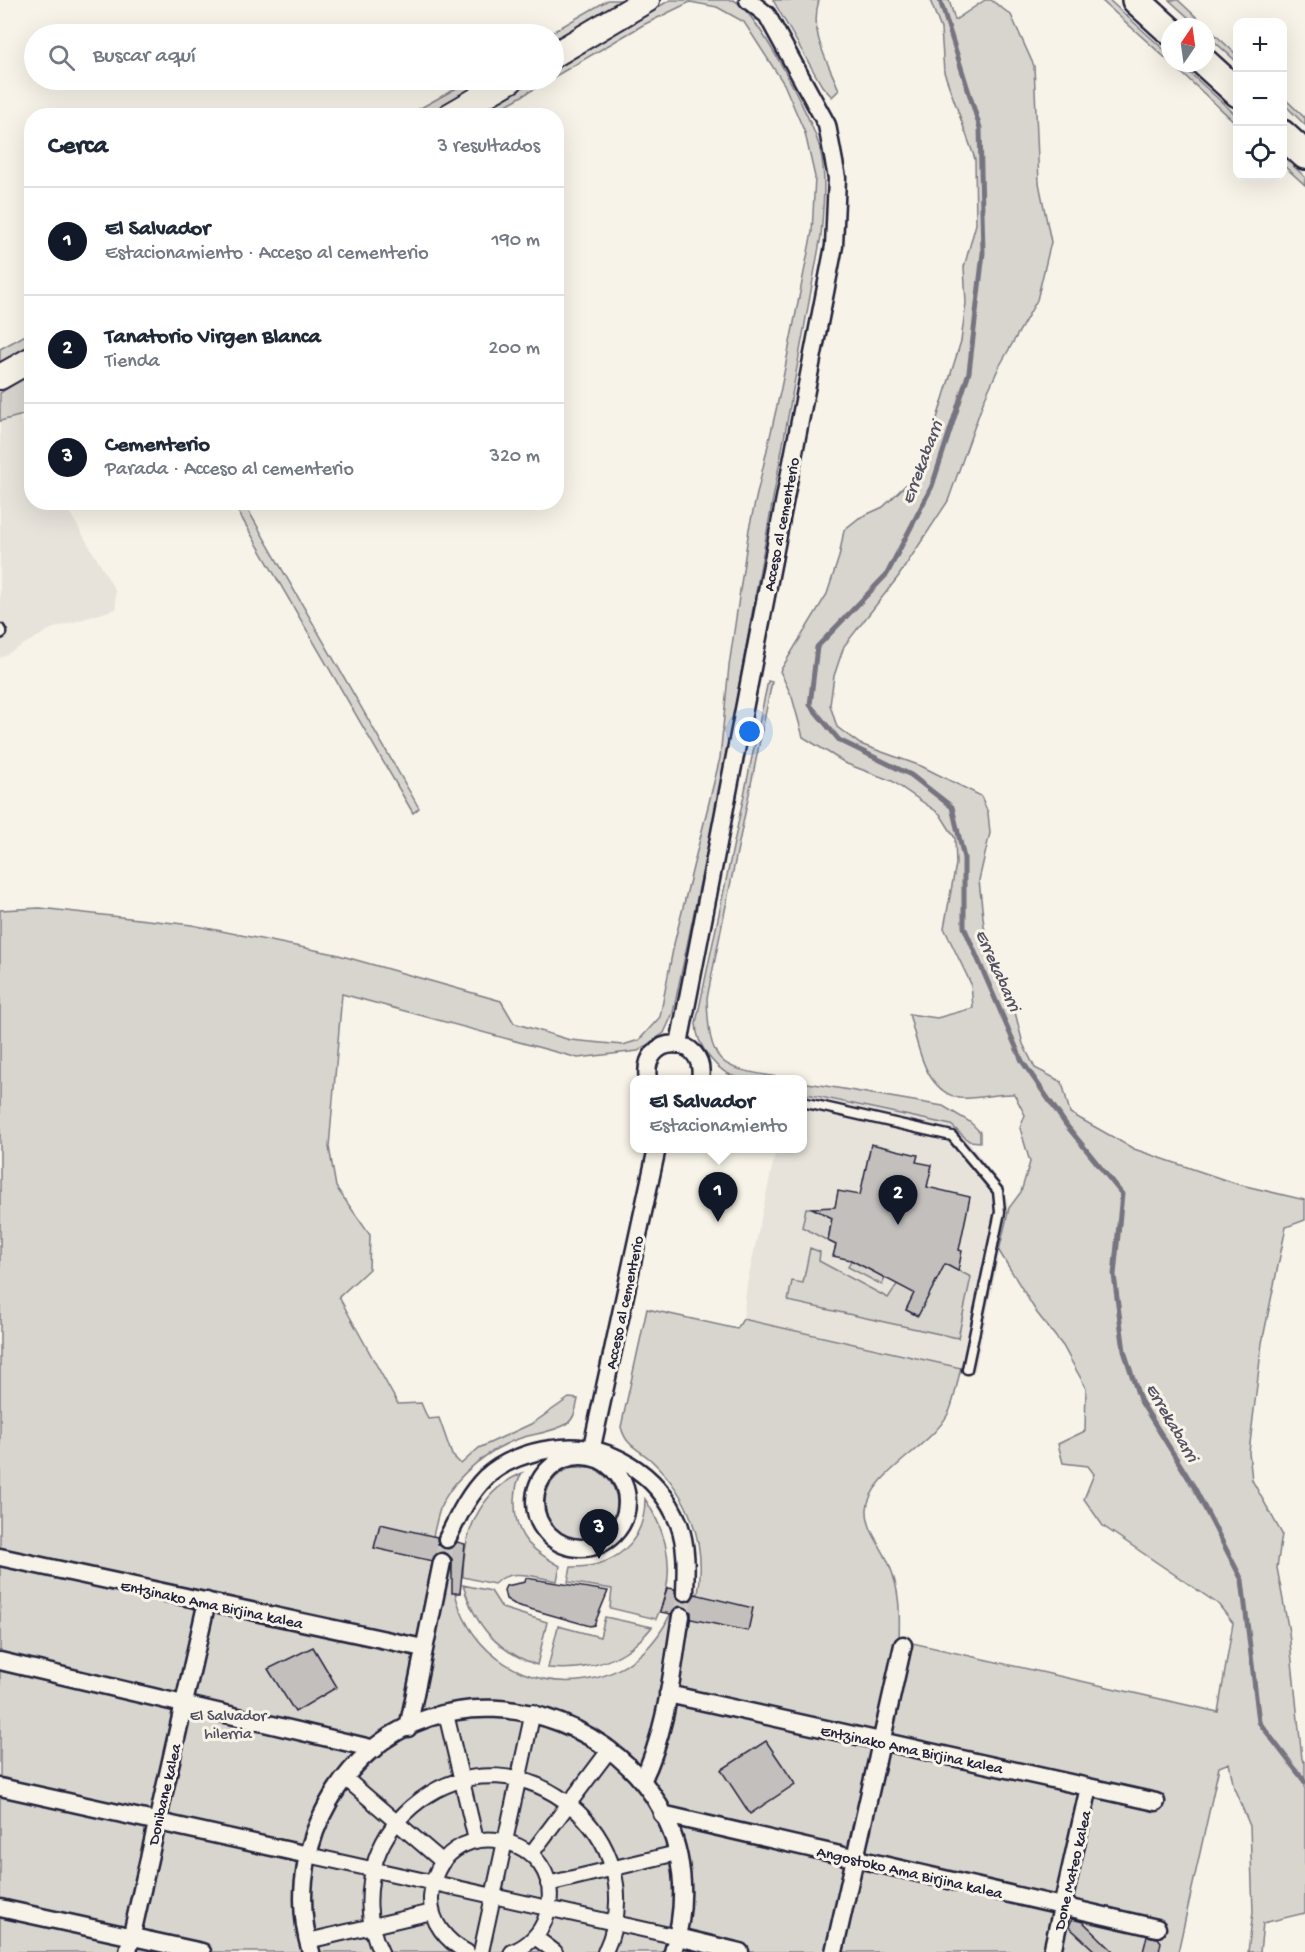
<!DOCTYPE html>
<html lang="es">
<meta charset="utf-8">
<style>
body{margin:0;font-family:"Gochi Hand",sans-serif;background:#f2f2f3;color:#1f2937}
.controls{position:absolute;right:18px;top:18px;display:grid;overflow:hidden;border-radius:12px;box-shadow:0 6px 24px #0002}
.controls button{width:54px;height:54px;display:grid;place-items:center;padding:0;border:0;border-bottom:2px solid #e0e1e3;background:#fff;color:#1f2937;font:30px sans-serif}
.compass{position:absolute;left:1161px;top:18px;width:54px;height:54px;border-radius:50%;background:#fff;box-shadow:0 6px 24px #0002;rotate:13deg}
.you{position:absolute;left:750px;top:732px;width:21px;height:21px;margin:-15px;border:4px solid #fff;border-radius:50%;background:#1a73e8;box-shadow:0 0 0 9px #1a73e833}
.badge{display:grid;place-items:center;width:39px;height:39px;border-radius:50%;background:#111827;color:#fff;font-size:20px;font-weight:700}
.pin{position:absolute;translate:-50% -50px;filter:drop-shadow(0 2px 3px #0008)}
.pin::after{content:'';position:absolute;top:32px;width:21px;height:18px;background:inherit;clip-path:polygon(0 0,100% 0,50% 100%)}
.popup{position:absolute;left:630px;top:1075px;width:177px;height:78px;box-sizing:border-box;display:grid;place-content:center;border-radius:12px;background:#fff;filter:drop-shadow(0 2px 4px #0005);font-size:20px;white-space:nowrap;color:#747a83}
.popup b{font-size:22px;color:#1f2937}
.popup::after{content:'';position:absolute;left:50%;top:100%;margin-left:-12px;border:12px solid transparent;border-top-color:#fff}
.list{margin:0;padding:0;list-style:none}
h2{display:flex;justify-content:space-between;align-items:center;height:78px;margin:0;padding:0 24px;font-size:26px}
h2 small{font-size:20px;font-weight:400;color:#747a83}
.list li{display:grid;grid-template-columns:39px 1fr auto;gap:18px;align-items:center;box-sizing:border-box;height:108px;padding:0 24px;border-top:2px solid #e0e1e3}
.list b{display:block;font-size:22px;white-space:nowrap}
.list p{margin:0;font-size:20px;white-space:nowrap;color:#747a83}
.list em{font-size:20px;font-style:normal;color:#747a83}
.icon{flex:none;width:33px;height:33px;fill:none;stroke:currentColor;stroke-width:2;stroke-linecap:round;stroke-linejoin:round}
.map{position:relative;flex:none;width:1305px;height:1952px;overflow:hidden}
.search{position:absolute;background:#fff;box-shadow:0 6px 24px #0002;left:24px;top:24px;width:540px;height:66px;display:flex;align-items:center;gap:15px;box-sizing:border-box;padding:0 21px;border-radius:33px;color:#747a83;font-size:22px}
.panel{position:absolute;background:#fff;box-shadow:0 6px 24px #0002;left:24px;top:108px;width:540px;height:402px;border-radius:24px}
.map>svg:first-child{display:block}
.built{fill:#e7e3db}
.green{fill:#d8d5cf;stroke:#7d7c85;stroke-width:1.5}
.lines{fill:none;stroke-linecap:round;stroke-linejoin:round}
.stream{stroke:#76747f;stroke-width:5}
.building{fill:#c2bfbd;stroke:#22223b;stroke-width:1.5}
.minor-tunnel{stroke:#ccc9c5;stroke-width:16;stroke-dasharray:16 8;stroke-linecap:butt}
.service-casing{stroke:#22223b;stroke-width:13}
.pedestrian-casing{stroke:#22223b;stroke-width:18}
.minor-casing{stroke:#22223b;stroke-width:21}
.secondary-casing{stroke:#22223b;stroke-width:28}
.primary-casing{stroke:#22223b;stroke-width:32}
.service{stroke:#f7f3e8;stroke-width:8}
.pedestrian{stroke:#f7f3e8;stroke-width:14}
.minor{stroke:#f7f3e8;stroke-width:16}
.secondary{stroke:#f7f3e8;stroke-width:24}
.primary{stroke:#f7f3e8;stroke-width:27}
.labels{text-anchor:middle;stroke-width:6;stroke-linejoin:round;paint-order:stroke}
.street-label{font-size:16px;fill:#22223b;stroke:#f7f3e8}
.park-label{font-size:16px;fill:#504f60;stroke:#f7f3e8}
.water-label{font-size:18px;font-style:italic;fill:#535263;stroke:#f7f3e8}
</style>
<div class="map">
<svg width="1305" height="1952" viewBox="0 0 1305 1952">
<rect width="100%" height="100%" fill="#f7f3e8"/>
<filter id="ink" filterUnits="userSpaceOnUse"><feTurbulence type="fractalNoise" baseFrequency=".0167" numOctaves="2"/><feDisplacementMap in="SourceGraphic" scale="12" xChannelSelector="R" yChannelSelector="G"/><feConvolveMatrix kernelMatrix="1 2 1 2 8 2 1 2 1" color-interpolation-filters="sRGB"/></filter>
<g filter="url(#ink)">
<path class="built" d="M18,414L31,441L32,502L64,503L115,590L116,609L51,629L0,658V421Z
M802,1093L951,1125L963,1133L1004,1190L1009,1208L975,1371L743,1319L747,1284L776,1149L802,1148Z"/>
<path class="green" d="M608,0H624L554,41V34H549Z
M670,0H733C756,9 814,122 820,149C827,177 823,208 821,236L722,778L673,1013L664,1033L638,1051L578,1058L342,994L329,1147L336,1187L370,1235L369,1269L339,1297L398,1404L421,1403L428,1419L439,1418L452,1455L461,1464L479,1448L533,1423L569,1398L578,1399C576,1408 575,1418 567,1424C553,1432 533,1434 518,1439C491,1448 458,1474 444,1500C438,1510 436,1525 433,1536L453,1540C433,1697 639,1737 679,1590L698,1594C707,1542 689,1496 651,1460C637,1448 626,1446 621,1427L647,1309L737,1329L743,1319L961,1368C957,1382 955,1399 949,1412C933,1446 869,1474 867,1509C866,1530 882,1546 889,1564C900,1590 900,1613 899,1640L1218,1712L1233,1623L1218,1604L1103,1526L1084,1499L1094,1474L1088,1466L1063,1463L1058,1444L1085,1431L1086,1388L1063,1346L1037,1313L999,1251L1009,1208L1021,1192L1030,1162L1020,1128L1025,1115L1014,1094C999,1093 970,1100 959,1098C923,1090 918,1043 909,1014L937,1018L973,1008L971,984L944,928L956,864L955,838L940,814L892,781L847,764L803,737L792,697L780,671L827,594L839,557L844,530L859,518L883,507L921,470L961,341L966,303L964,267L976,224L975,159L944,72L941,29L930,0H949L955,20L985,0H991L1011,15L1034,66L1039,183L1051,242L1037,300L999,367L984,400L948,501L898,577L844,646L834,676L830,705L837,727L860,744L921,766L981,796L988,813L990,833L979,880L984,926L996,968L1013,1004L1023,1044L1035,1068L1062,1082L1070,1113L1134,1149L1237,1184L1305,1200V1220L1286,1227L1262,1343L1249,1452L1252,1480L1282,1534L1277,1568L1289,1632L1302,1759L1305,1763V1913L1263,1923L1260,1952H1248L1253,1912L1250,1826L1234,1788L1229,1763L1219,1767L1178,1952H0V910L40,908L192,925L335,954L501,1001L514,1023L570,1040L623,1045L639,1040L660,1017L674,944L720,758L729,666L749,529L781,388L812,232L815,177L805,133L784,84L744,22L717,7L690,2L643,25L554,77V68Z
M773,0H819C809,33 827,60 839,90L832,97L822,86Z
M1101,0H1109L1170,55V62Z
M1169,0H1178L1237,55V62L1206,34V27H1199Z
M1171,63H1179L1237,116V124Z
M471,80H487L426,115H408Z
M534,80H550L489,115L473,116Z
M1283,97L1305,118V125L1283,103Z
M1283,156L1305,177V185L1283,165Z
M31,332V345L0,363V349Z
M31,373L28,402L31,403V413L0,421V393Z
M233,503H244L419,808L413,813Z
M768,681L772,682L707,998C709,1072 723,1067 788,1079C755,1080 732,1086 710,1058C701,1047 696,1037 696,1023Z
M802,1082L943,1106L970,1122L980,1132V1142L969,1141L951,1125L802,1093Z
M806,1208H815L832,1218L828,1241L802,1227Z
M810,1248L820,1252L819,1261L888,1298L898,1283L915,1292L906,1310L917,1316L940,1274L928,1268L923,1253L971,1277L958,1338L788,1301L792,1281L803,1283Z
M851,1260L885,1278L882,1285L848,1267Z
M545 1503a36 36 0 1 1 72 0a36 36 0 1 1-72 0Z
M522,1473C516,1481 516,1490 515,1500C514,1537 530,1549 560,1566L557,1581C535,1577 511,1567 494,1584L463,1577C463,1533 479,1492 522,1473Z
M645,1499C670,1537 677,1577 656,1619L610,1608L612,1589L568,1582L571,1567C613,1568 645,1544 645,1499Z
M463,1585L491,1591L502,1608L547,1622L537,1665C497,1651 475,1626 463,1585Z
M605,1617L652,1627C626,1660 589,1672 548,1668L558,1626L600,1637Z"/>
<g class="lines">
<path class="stream" d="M940,0L980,128L983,253L969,372L932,486L887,574L817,647L810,705L839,740L911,775L952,807L964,858V927L1022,1061L1067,1126L1122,1194L1114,1275L1124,1351L1140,1400L1194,1487L1242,1580L1259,1722L1305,1782"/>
</g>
<path class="building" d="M871,1144L918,1155L916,1162L932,1165L927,1187L970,1197L959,1250L962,1251L958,1271L945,1264L918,1316L906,1310L914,1293L851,1260L833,1256L836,1245L828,1241L832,1218L812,1208L835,1207L838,1191L860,1195Z
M380,1524L437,1537L438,1544L443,1549L452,1548L457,1542L465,1544L460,1593H452V1559L448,1554L438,1552L432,1561L374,1548Z
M526,1578L608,1591L594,1625L590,1626L516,1605L506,1599L504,1590L506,1586L525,1582Z
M667,1588L675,1589L676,1597L684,1602L690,1601L695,1594L753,1608L748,1631L691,1619V1612L683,1606H677L671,1614L660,1612Z
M313,1647L337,1687L295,1712L268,1669Z
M766,1741L795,1784L750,1814L721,1770Z
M1072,1919L1083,1922L1114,1952H1096L1069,1927Z
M1147,1936L1158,1938L1161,1942L1159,1952H1143Z"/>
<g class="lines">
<path class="minor-tunnel" d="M442,1562L447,1539
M681,1616L685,1592"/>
<defs>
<path id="service" d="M0,629L2,633L0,634
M802,1102L952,1136L998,1191L1000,1212L967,1369"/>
<path id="pedestrian" d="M446,1714L476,1840
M345,1778L443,1862
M531,1854L610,1749
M308,1855L678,1937
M548,1884L677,1853
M535,1937L555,1952
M308,1941L432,1912
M381,1952C366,1923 367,1889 376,1859C384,1836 399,1816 419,1801C519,1725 659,1837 605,1952
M467,1952C447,1942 430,1922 431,1898C436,1805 574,1832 546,1917C541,1933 528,1946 512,1952
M481,1952L533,1712"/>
<path id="minor" d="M679,1044L834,246L837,178L827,125L767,15L748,0
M648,1080C640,1032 708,1033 700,1080
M535 1502a46 46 0 1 1 92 0a46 46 0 1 1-92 0Z
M590,1456L657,1148
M447,1539C458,1517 468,1495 486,1477C503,1461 529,1452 552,1449C606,1440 659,1473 679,1524C687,1546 686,1569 685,1592
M0,1557L423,1648
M0,1661L375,1749
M668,1694L1156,1802
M408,1728L442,1562
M642,1781C667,1732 672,1670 681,1616
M0,1787L308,1855
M662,1814L1157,1928
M0,1908L202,1952
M678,1937L740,1952
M128,1952L207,1601
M311,1952C297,1907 302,1857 322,1815C422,1608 740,1730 673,1952
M834,1952L903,1645
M1052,1952L1089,1787"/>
<path id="secondary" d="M554,55L647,0
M449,116L511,80
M0,377L32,359"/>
<path id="primary" d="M1136,0L1170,31
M1205,63L1238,93
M1282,134L1305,155"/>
</defs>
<use href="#service" class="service-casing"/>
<use href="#pedestrian" class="pedestrian-casing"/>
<use href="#minor" class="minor-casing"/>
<use href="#secondary" class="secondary-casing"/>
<use href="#primary" class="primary-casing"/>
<use href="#service" class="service"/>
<use href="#pedestrian" class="pedestrian"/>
<use href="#minor" class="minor"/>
<use href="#secondary" class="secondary"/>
<use href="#primary" class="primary"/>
</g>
</g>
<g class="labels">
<g class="street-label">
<text transform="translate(780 524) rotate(-79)" y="6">Acceso al cementerio</text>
<text transform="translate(623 1302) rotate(-78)" y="6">Acceso al cementerio</text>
<text transform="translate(212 1603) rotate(12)" y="6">Entzinako Ama Birjina kalea</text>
<text transform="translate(912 1748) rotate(12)" y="6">Entzinako Ama Birjina kalea</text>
<text transform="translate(163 1794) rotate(-77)" y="6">Donibane kalea</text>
<text transform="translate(1071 1870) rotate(-77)" y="6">Done Mateo kalea</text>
<text transform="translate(910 1871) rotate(13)" y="6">Angostoko Ama Birjina kalea</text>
</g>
<g class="park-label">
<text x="228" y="1720">El Salvador<tspan x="228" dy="18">hilerria</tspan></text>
</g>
<g class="water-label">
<text transform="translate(921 462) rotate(-69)" y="6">Errekabarri</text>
<text transform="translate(999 970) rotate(66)" y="6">Errekabarri</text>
<text transform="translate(1173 1422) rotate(60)" y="6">Errekabarri</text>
</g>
</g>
</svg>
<div class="controls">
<button>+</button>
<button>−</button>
<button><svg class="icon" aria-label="locate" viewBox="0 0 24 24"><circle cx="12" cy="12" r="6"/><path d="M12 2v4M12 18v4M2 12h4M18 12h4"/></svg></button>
</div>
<svg class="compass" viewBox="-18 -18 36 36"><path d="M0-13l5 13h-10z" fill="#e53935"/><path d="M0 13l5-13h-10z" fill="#747a83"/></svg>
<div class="you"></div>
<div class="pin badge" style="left:718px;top:1222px">1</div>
<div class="popup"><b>El Salvador</b>Estacionamiento</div>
<div class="pin badge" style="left:898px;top:1225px">2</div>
<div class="pin badge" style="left:599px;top:1559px">3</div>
<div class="search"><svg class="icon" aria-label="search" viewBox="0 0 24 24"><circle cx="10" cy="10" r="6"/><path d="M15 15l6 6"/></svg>Buscar aquí</div>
<section class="panel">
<h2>Cerca<small>3 resultados</small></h2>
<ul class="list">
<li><span class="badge">1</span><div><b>El Salvador</b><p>Estacionamiento · Acceso al cementerio</p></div><em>190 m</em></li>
<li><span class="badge">2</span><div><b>Tanatorio Virgen Blanca</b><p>Tienda</p></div><em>200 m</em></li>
<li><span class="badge">3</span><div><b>Cementerio</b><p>Parada · Acceso al cementerio</p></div><em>320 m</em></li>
</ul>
</section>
</div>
